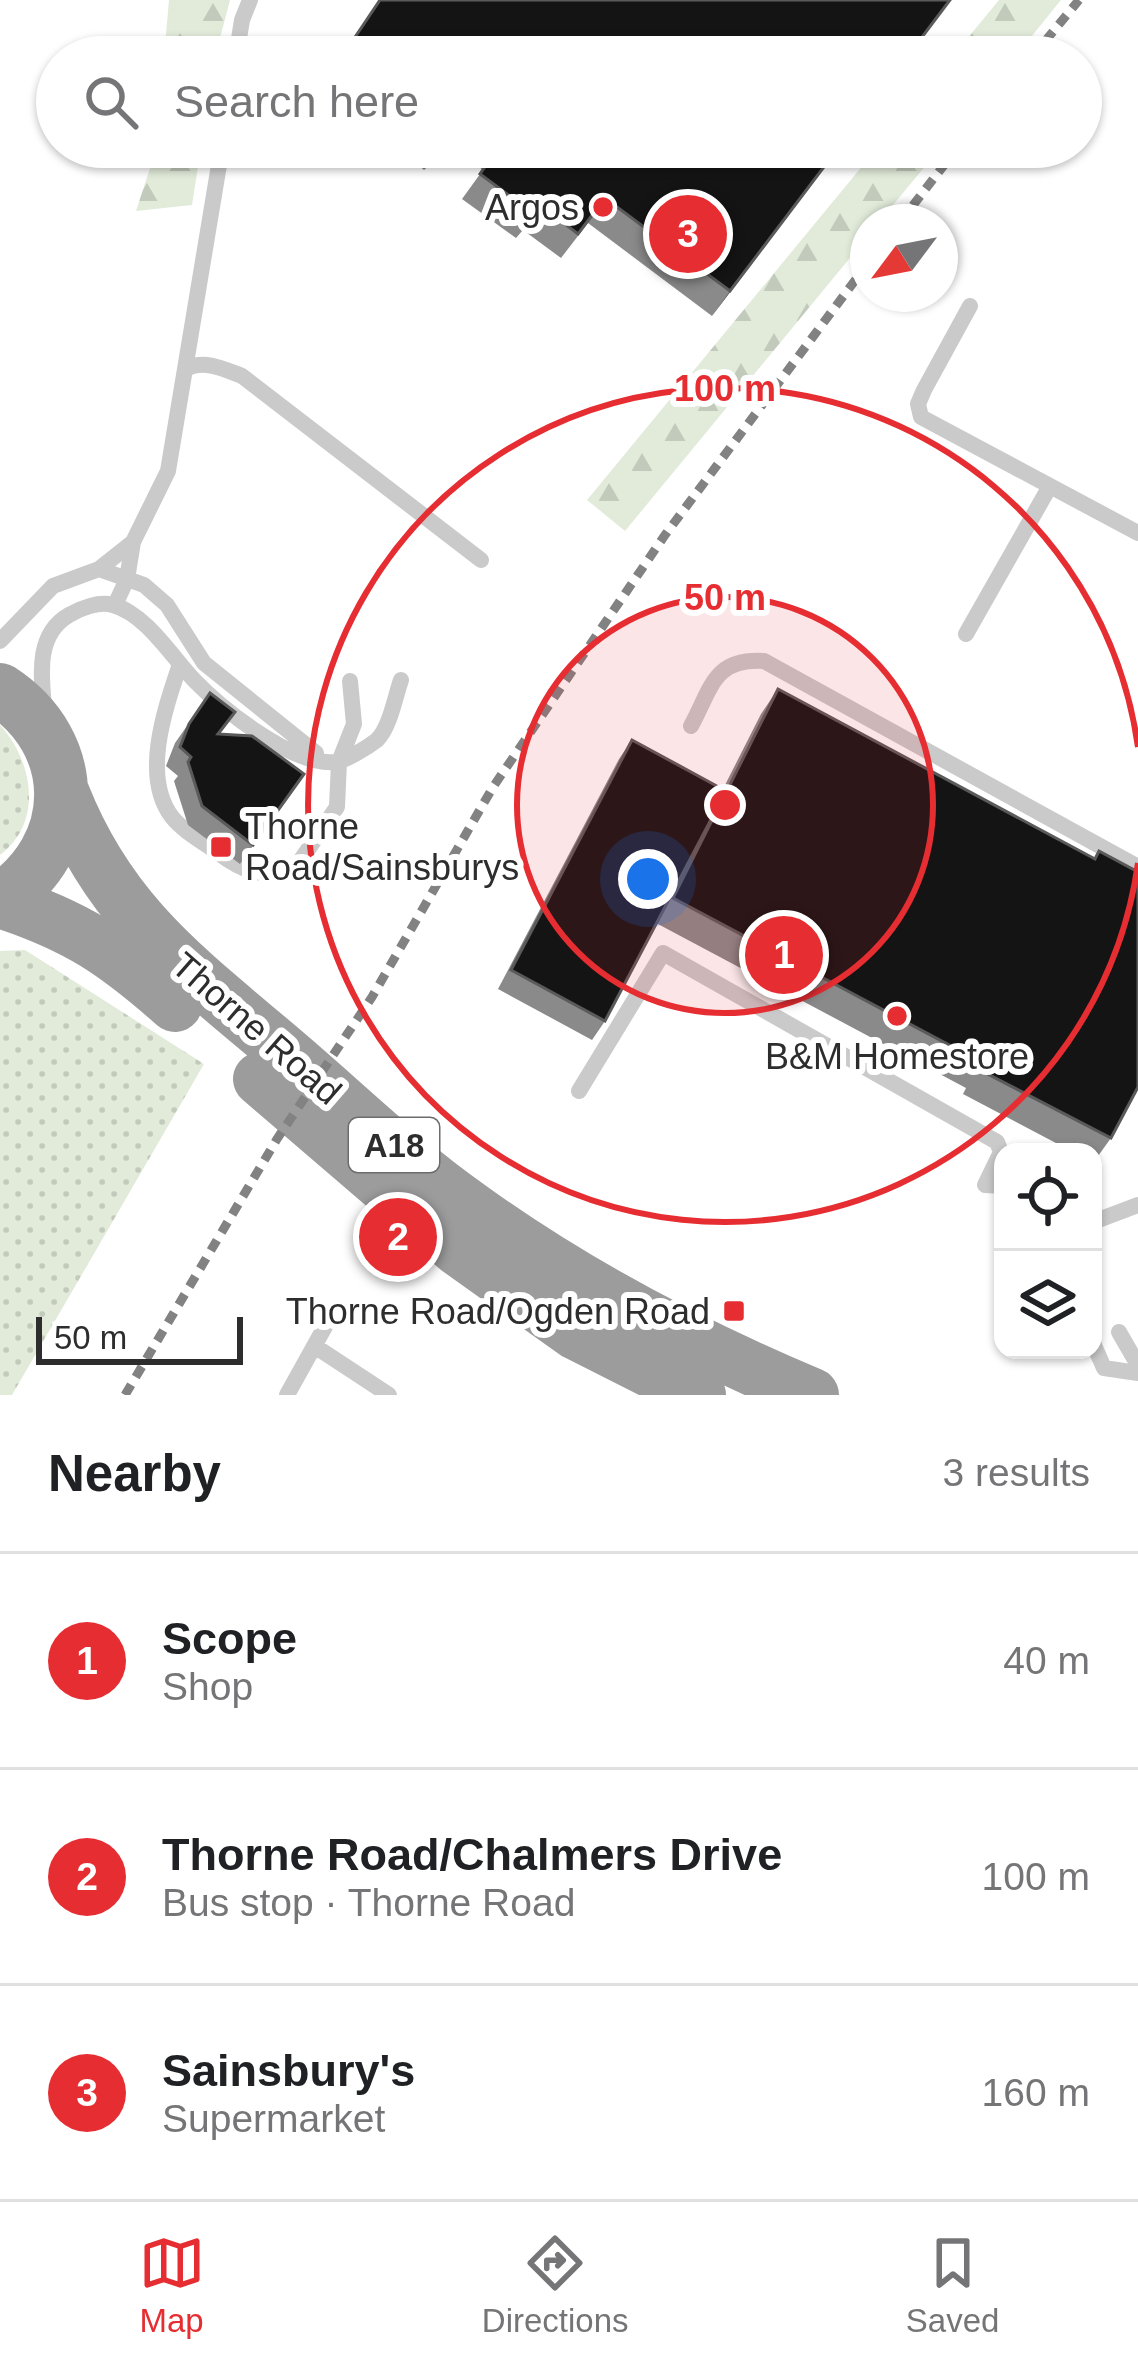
<!DOCTYPE html>
<meta charset="utf-8">
<style>
body{margin:0;font-family:Helvetica,sans-serif;background:#f6f6f6;color:#202124}
.controls{position:absolute;right:36px;bottom:36px;display:grid;overflow:hidden;border-radius:24px;box-shadow:0 3px 9px #0004}
.controls button{width:108px;height:108px;display:grid;place-items:center;padding:0;border:0;border-bottom:3px solid #e0e0e0;background:#fff;color:#202124;font:60px sans-serif}
.compass{position:absolute;left:850px;top:204px;width:108px;height:108px;border-radius:50%;background:#fff;box-shadow:0 3px 9px #0004;rotate:238deg}
.scale{position:absolute;left:36px;bottom:30px;width:207px;box-sizing:border-box;padding-left:12px;border:6px solid #2d2d2d;border-top:0;font-size:33px;line-height:42px;white-space:nowrap;color:#2d2d2d;-webkit-text-stroke:9px #fff;paint-order:stroke}
.you{position:absolute;left:648px;top:879px;width:42px;height:42px;margin:-30px;border:9px solid #fff;border-radius:50%;background:#1a73e8;box-shadow:0 0 0 18px #1a73e833}
.badge{display:grid;place-items:center;width:78px;height:78px;border-radius:50%;background:#e62d32;color:#fff;font-size:39px;font-weight:700}
.pin{position:absolute;translate:-50% -50%;border:6px solid #fff;box-shadow:0 3px 12px #0006}
.list{margin:0;padding:0;list-style:none}
h2{display:flex;justify-content:space-between;align-items:center;height:156px;margin:0;padding:0 48px;font-size:51px}
h2 small{font-size:39px;font-weight:400;color:#757577}
.list li{display:grid;grid-template-columns:78px 1fr auto;gap:36px;align-items:center;box-sizing:border-box;height:216px;padding:0 48px;border-top:3px solid #e0e0e0}
.list b{display:block;font-size:45px;white-space:nowrap}
.list p{margin:0;font-size:39px;white-space:nowrap;color:#757577}
.list em{font-size:39px;font-style:normal;color:#757577}
.icon{flex:none;width:66px;height:66px;fill:none;stroke:currentColor;stroke-width:2;stroke-linecap:round;stroke-linejoin:round}
.map{position:relative;flex:none;width:1138px;height:1395px;overflow:hidden}
.search{position:absolute;background:#fff;box-shadow:0 3px 9px #0004;left:36px;right:36px;top:36px;height:132px;display:flex;align-items:center;gap:30px;box-sizing:border-box;padding:0 42px;border-radius:66px;color:#757577;font-size:45px}
.sheet{height:804px;background:#fff}
nav{display:flex;justify-content:space-around;align-items:center;box-sizing:border-box;height:168px;border-top:3px solid #e0e0e0;background:#fff;font-size:33px;color:#757577}
nav a{display:grid;justify-items:center;gap:6px}
nav .on{color:#e62d32}
.map>svg:first-child{display:block}
.grass{fill:url(#grass-dots)}
.forest{fill:url(#forest-firs)}
.lines{fill:none;stroke-linecap:round;stroke-linejoin:round}
.service{stroke:#cacaca;stroke-width:16}
.trunk{stroke:#9c9c9c;stroke-width:54}
.rail{stroke:#828282;stroke-width:9;stroke-dasharray:12 9;stroke-linecap:butt}
.wall{fill:#8a8a8a}
.shaded-wall{fill:#5a5a5a}
.building{fill:#141414;stroke:#5a5a5a;stroke-width:3}
.ring{fill:none;stroke:#e62d32;stroke-width:6}
.poi-dot{fill:#e62d32;stroke:#fff;stroke-width:4.5}
.labels{text-anchor:middle;stroke-width:12;stroke-linejoin:round;paint-order:stroke}
.shield{fill:#fff;stroke:#6c6c6c;stroke-width:3}
.shield-label{font-size:33px;font-weight:bold;fill:#2d2d2d}
.poi-label{font-size:36px;fill:#2d2d2d;stroke:#fff;text-anchor:end}
.street-label{font-size:36px;fill:#2d2d2d;stroke:#fff}
.centre{fill:#e62d32;stroke:#fff;stroke-width:6}
.ring-label{font-size:36px;text-anchor:middle;font-weight:bold;fill:#e62d32;stroke:#fff;stroke-width:12;stroke-linejoin:round;paint-order:stroke}
</style>
<div class="map">
<svg width="1138" height="1395" viewBox="0 0 1138 1395">
<defs>
<pattern id="grass-dots" width="8" height="8" patternUnits="userSpaceOnUse" patternTransform="scale(3)"><rect width="8" height="8" fill="#e2ebda"/><path d="M2 2h.1M6 6h.1" fill="none" stroke="#c2cabb" stroke-width="1.8" stroke-linecap="round"/></pattern>
<pattern id="forest-firs" width="22" height="20" patternUnits="userSpaceOnUse" patternTransform="scale(3)"><rect width="22" height="20" fill="#e2ebda"/><path d="M5 1l3.5 6h-7zM16 11l3.5 6h-7z" fill="#c2cabb"/></pattern>
</defs>
<rect width="100%" height="100%" fill="#fff"/>
<path class="grass" d="M0,725C33,761 44,822 0,855Z
M25,950L204,1064L12,1395H0V951Z"/>
<path class="forest" d="M169,0H230L215,57H164Z
M999,0H1061L1015,57H952Z
M157,147H201L192,205L136,211Z
M878,147H941L879,222H868V236L625,531L587,500Z"/>
<g class="lines">
<path class="service" d="M236,57L242,20L250,0
M970,306L924,390L918,404L921,417L1138,533
M186,369C204,359 224,369 242,376L481,560
M99,569L144,585L167,605L204,663L316,753
M115,605L127,579L133,542
M966,634L1050,486
M0,641L53,586L99,569L133,542L168,471L222,147
M180,664C165,709 141,776 172,817C183,831 203,842 217,852C243,872 261,878 294,870L337,807L339,762L354,724L350,681
M44,707C41,674 36,634 69,615C81,608 99,601 113,605C146,614 172,657 194,680C222,709 294,767 336,762C347,760 368,747 377,740C390,727 395,697 401,680
M691,726C712,687 714,658 764,661L1138,867
M579,1091L663,953L997,1142L1001,1152L985,1185L1003,1186
M1093,1222L1138,1205
M1119,1332L1138,1365
M1093,1343L1104,1368L1138,1373
M316,1347L389,1395
M287,1395L332,1314"/>
<path class="trunk" d="M0,690C82,743 81,847 0,900
M63,794C111,916 190,971 286,1053C346,1104 404,1161 468,1206C574,1283 691,1344 812,1395
M0,901C77,926 115,952 175,1005
M260,1079L458,1249L576,1333L699,1395"/>
<path class="rail" d="M1032,57L1079,0
M900,222L958,147
M125,1395L277,1139L372,997L493,787L665,535L868,263"/>
</g>
<path class="wall" d="M397,147H445L424,170Z
M451,147H840L712,316L588,223L561,258L523,230L516,238L462,199L483,170Z
M778,689L1111,1138L1093,1163V1152H1073L963,1094L966,1088L656,923L605,1021L592,1040L498,989L619,759L632,740L723,789L761,714Z
M210,693L219,734L304,774L240,864L188,825L174,781L178,776L166,766L175,743Z"/>
<path class="shaded-wall" d="M439,147H445L424,170Z
M839,147H840L712,316L730,291Z"/>
<path class="building" d="M380,0H950L907,57H345L343,55Z
M499,147H839L730,291L605,198L578,234L540,205L533,213L480,174Z
M778,689L1095,859L1099,851L1138,872V1087L1111,1138L980,1070L983,1063L673,898Z
M210,693L235,712L218,734L252,736L304,774L253,845L202,806L188,762L191,757L180,747L189,724Z
M632,740L726,791L605,1021L511,970Z"/>
<circle cx="725" cy="805" r="208" fill="#e62d32" fill-opacity=".12"/>
<g class="ring">
<circle cx="725" cy="805" r="208"/>
<path d="M1138 863A417 417 0 1 1 1138 747"/>
</g>
<g class="poi-dot">
<circle cx="603" cy="207" r="12"/>
<rect x="209" y="835" width="24" height="24" rx="6"/>
<circle cx="897" cy="1016" r="12"/>
<rect x="722" y="1299" width="24" height="24" rx="6"/>
</g>
<g class="labels">
<rect class="shield" x="349" y="1118" width="90" height="54" rx="9"/>
<g class="shield-label">
<text x="394" y="1157">A18</text>
</g>
<g class="poi-label">
<text x="579" y="220">Argos</text>
<text x="245" y="839" text-anchor="start">Thorne<tspan x="245" dy="41">Road/Sainsburys</tspan></text>
<text x="897" y="1069" text-anchor="middle">B&amp;M Homestore</text>
<text x="710" y="1324">Thorne Road/Ogden Road</text>
</g>
<g class="street-label">
<text transform="translate(257 1028) rotate(41)" y="13">Thorne Road</text>
</g>
</g>
<circle cx="725" cy="805" r="18" class="centre"/>
<g class="ring-label">
<text x="725" y="401">100 m</text>
<text x="725" y="610">50 m</text>
</g>
</svg>
<div class="controls">
<button><svg class="icon" aria-label="locate" viewBox="0 0 24 24"><circle cx="12" cy="12" r="6"/><path d="M12 2v4M12 18v4M2 12h4M18 12h4"/></svg></button>
<button><svg class="icon" aria-label="layers" viewBox="0 0 24 24"><path d="M12 4l9 5-9 5-9-5zM3 14l9 5 9-5"/></svg></button>
</div>
<svg class="compass" viewBox="-18 -18 36 36"><path d="M0-13l5 13h-10z" fill="#e53935"/><path d="M0 13l5-13h-10z" fill="#757577"/></svg>
<div class="scale">50 m</div>
<div class="you"></div>
<div class="pin badge" style="left:784px;top:955px">1</div>
<div class="pin badge" style="left:398px;top:1237px">2</div>
<div class="pin badge" style="left:688px;top:234px">3</div>
<div class="search"><svg class="icon" aria-label="search" viewBox="0 0 24 24"><circle cx="10" cy="10" r="6"/><path d="M15 15l6 6"/></svg>Search here</div>
</div>
<section class="sheet">
<h2>Nearby<small>3 results</small></h2>
<ul class="list">
<li><span class="badge">1</span><div><b>Scope</b><p>Shop</p></div><em>40 m</em></li>
<li><span class="badge">2</span><div><b>Thorne Road/Chalmers Drive</b><p>Bus stop · Thorne Road</p></div><em>100 m</em></li>
<li><span class="badge">3</span><div><b>Sainsbury's</b><p>Supermarket</p></div><em>160 m</em></li>
</ul>
</section>
<nav>
<a class="on"><svg class="icon" aria-label="map" viewBox="0 0 24 24"><path d="M3 6l6-2 6 2 6-2v14l-6 2-6-2-6 2zM9 4v14M15 6v14"/></svg>Map</a>
<a><svg class="icon" aria-label="directions" viewBox="0 0 24 24"><path d="M12 3l9 9-9 9-9-9zM9 14v-3h6M13 9l2 2-2 2"/></svg>Directions</a>
<a><svg class="icon" aria-label="saved" viewBox="0 0 24 24"><path d="M7 4h10v16l-5-4-5 4z"/></svg>Saved</a>
</nav>
